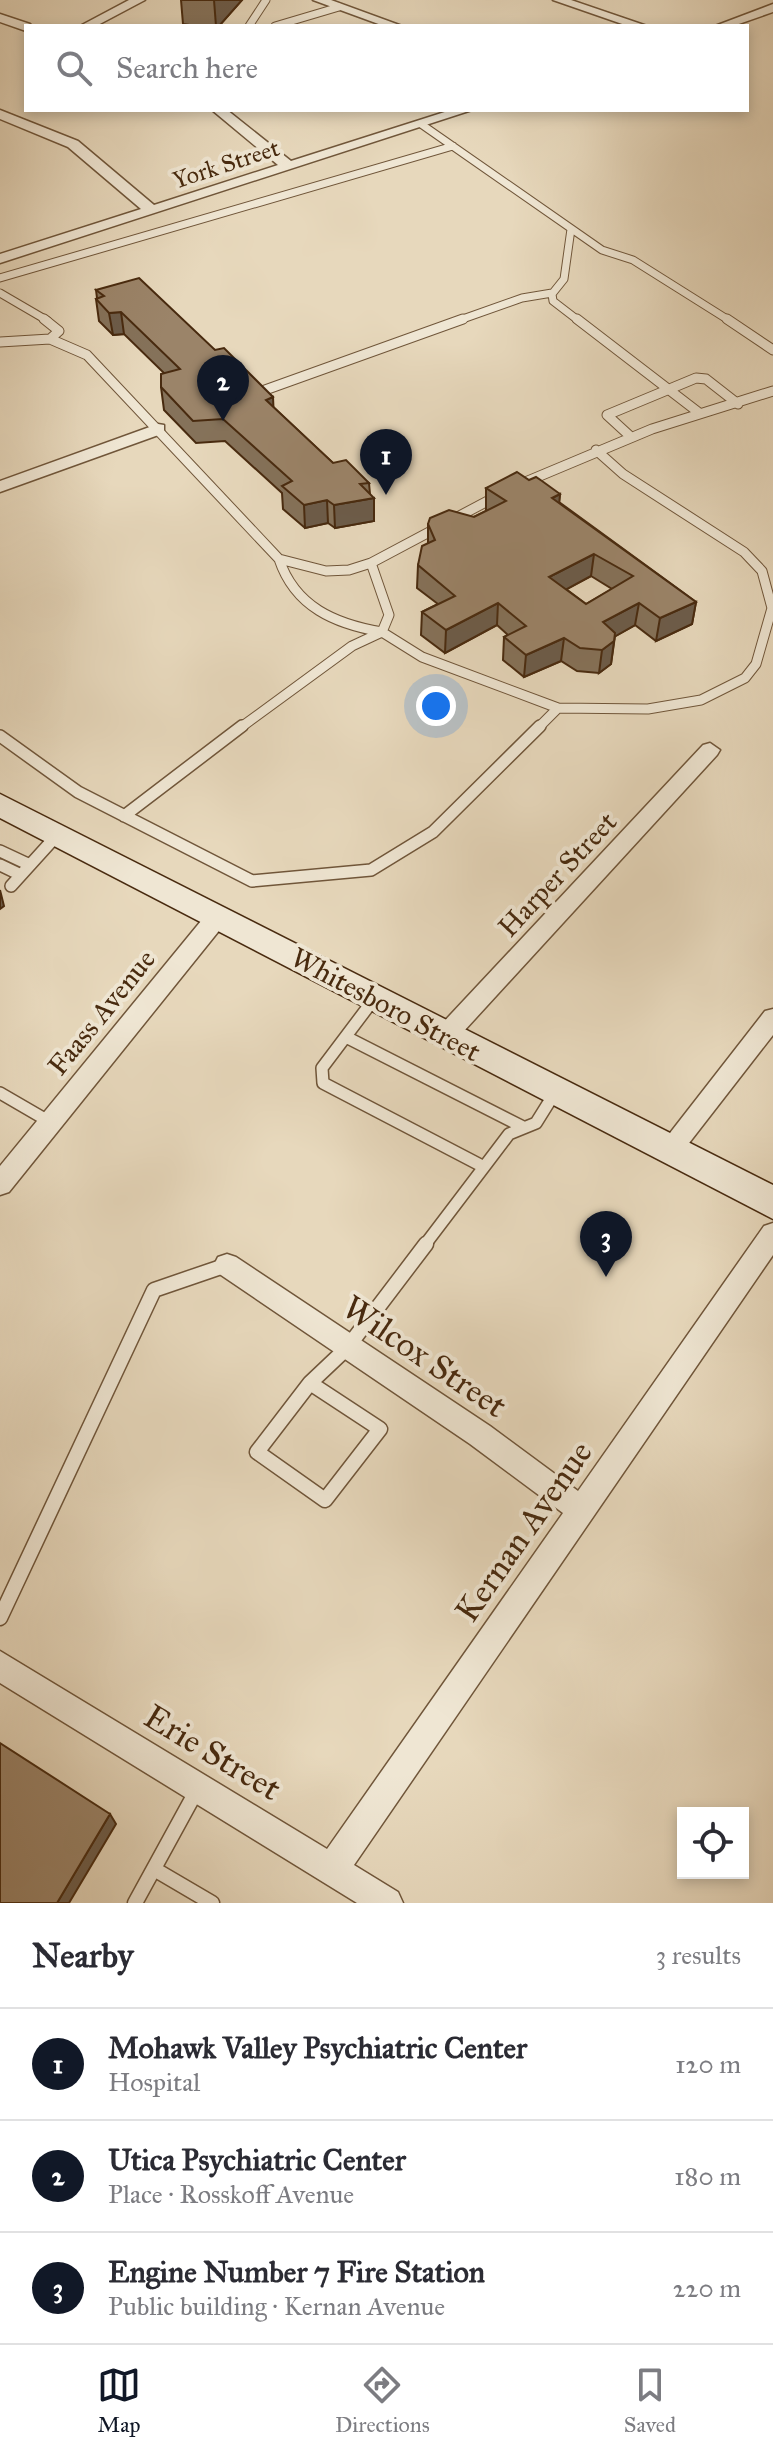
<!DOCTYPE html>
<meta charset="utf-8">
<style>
body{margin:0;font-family:"IM FELL Great Primer",serif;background:#f2f2f3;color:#2b2b33}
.controls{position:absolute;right:24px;bottom:24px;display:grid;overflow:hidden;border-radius:0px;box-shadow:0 4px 12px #0003}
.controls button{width:72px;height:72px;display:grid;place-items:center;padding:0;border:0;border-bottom:2px solid #e1e1e2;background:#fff;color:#2b2b33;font:40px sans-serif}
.you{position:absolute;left:436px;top:706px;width:28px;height:28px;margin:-20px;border:6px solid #fff;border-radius:50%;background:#1a73e8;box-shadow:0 0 0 12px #1a73e833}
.badge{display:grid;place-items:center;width:52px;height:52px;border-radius:50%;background:#111827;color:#fff;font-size:26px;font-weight:700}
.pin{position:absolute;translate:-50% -66px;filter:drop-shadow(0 2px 4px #0008)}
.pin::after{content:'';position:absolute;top:42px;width:28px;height:24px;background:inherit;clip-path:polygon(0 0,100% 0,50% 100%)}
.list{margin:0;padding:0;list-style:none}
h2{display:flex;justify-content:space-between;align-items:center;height:104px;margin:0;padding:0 32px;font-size:34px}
h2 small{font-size:26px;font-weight:400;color:#7c7c81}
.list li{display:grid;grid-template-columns:52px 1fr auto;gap:24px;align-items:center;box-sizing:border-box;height:112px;padding:0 32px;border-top:2px solid #e1e1e2}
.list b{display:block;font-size:30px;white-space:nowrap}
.list p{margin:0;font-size:26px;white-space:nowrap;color:#7c7c81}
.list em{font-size:26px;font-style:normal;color:#7c7c81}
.icon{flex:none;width:44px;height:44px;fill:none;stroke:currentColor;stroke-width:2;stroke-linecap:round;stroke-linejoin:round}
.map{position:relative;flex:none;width:773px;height:1903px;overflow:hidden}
.search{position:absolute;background:#fff;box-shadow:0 4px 12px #0003;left:24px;right:24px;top:24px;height:88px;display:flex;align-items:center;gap:20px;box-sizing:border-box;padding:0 28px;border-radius:0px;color:#7c7c81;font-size:30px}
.sheet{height:440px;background:#fff}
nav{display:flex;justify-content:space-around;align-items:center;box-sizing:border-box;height:112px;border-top:2px solid #e1e1e2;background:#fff;font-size:22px;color:#7c7c81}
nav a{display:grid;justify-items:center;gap:4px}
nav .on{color:#111827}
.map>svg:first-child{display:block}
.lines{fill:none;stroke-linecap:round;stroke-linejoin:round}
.lane-far3-casing{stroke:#70563a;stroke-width:9}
.lane-far2-casing{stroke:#70563a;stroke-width:11}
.lane-far1-casing{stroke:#70563a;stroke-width:14}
.lane-casing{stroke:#70563a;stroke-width:17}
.street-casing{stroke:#70563a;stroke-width:3}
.secondary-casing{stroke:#482a0f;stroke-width:3}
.lane-far3{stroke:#efe6d3;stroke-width:7}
.lane-far2{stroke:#efe6d3;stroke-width:9}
.lane-far1{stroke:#efe6d3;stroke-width:11}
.lane{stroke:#efe6d3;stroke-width:14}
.street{fill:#efe6d3;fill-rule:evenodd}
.secondary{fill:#efe6d3;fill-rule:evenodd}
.wall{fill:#85725a;stroke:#482a0f;stroke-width:2;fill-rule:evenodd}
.shaded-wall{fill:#6c5c4a;stroke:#482a0f;stroke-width:2}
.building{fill:#9b8469;stroke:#482a0f;stroke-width:2;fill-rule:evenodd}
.labels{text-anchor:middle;stroke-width:8;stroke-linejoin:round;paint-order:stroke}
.far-street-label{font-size:24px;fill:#482a0f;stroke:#efe6d3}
.street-label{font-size:28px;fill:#482a0f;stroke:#efe6d3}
.near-street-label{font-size:34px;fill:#482a0f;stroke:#efe6d3}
</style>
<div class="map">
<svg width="773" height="1903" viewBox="0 0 773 1903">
<rect width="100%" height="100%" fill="#e7d8bc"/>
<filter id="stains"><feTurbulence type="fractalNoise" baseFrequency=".0025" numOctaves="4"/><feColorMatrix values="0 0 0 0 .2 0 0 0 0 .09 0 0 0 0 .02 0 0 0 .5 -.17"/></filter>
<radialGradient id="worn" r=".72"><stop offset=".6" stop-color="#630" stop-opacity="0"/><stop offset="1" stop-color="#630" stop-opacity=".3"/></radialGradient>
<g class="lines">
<defs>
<path id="lane-far3" d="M249,26L266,0
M275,26L339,7
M421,124L602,250L633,260L730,321
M571,229L564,279L552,294L553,301L579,321
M0,278L453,146
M0,293L48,321
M457,321L522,298L552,293"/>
<path id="lane-far2" d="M44,319L59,331L50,339
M577,319L698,412
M727,319L773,350
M0,342L50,339L87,355L279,559L326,571L349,570L371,563L497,496
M265,390L463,319
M631,437L607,415L696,378L706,379L738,404
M523,483L652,429L773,391
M279,559C295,607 335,624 382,632L389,615L371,563
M240,728L352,646L382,632L422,657L558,708L648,709L701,700L745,678L756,664L772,608L762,571L744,552L623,474L596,450
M538,728L558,708"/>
<path id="lane-far1" d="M0,736L78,792L252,881L371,870L433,832L540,726
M124,816L242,726
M0,851L30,865
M0,865L21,875
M11,886L59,833
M374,999L322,1068L323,1083L484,1167L509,1134L536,1123L556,1091
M346,1037L523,1127
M0,1093L50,1122
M424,1246L484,1167"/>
<path id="lane" d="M310,1383L380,1429L325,1500L257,1452Z
M310,1383L347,1348L426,1244
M0,1618L154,1290L227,1265
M154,1869L212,1903
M135,1903L198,1788"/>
<path id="street" d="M129,0H145L96,26H80Z
M313,0H331L402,26H384Z
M553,0H571L647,26H628Z
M773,4V12L733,26H715Z
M0,14L30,24L32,26H26V31L0,22Z
M0,110L78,141L154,205L278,165L212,110H227L291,161L451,110H472L0,263V254L141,209L68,147L0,119Z
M158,424L164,425V433L0,492V481Z
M710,743L720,750L717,755L453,1043H437L434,1036L437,1029L703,745Z
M218,908L226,910L229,916L226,922L9,1192L0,1195V1166L210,910Z
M773,1009V1035L679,1156L671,1159L663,1156L659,1149L663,1142L765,1011Z
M773,1223V1255L354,1865L398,1892L403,1903H357L0,1683V1651L327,1849L563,1513L470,1444L218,1273L214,1265L218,1257L227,1254L236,1257L490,1426L578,1491L764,1226Z"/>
<path id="secondary" d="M0,794L773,1185V1219L0,818Z"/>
</defs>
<use href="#lane-far3" class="lane-far3-casing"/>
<use href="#lane-far2" class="lane-far2-casing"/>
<use href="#lane-far1" class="lane-far1-casing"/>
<use href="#lane" class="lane-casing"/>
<use href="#street" class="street-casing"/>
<use href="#secondary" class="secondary-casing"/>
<use href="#lane-far3" class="lane-far3"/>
<use href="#lane-far2" class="lane-far2"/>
<use href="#lane-far1" class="lane-far1"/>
<use href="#lane" class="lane"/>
<use href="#street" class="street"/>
<use href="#secondary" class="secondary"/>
</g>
<path class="wall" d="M181,0H242L219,26H196L183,24Z
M96,290L215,350L273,397V407L333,463L369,483L370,494L374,521L335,528L328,523L305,528L283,509L282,493L225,441L196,443L164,410L161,387L164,373L124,334L113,335L99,321L96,299L97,298Z
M529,480L560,494L559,502L696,602L692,624L656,641L635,625L615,636L611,664L599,673L577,671L561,661L524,677L503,660L504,637L508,635L497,625L445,653L421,635L422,612L438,604L417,588L418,565L428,543V524L474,517L486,511V488ZM591,576L612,589L586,604L566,589Z"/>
<path class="shaded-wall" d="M214,0H242L219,26H216Z
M121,312L124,334L113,335L109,313Z
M273,397L274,419L266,400Z
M560,494L558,517L552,498Z
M374,498V521L335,528L334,505Z
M327,500L328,523L305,528L304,505Z
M594,554L591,576L547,600L549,577Z
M696,602L692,624L656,641L660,618Z
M498,603L497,625L445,653L446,630Z
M639,603L635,625L600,645L603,622Z
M564,638L561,661L524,677L526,655Z
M614,641L611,664L599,673L602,650Z
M0,890L4,906L0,909Z
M110,1814L116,1824L69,1903H57Z"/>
<path class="building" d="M139,278L215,350L224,348L273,397L266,400L333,463L346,460L369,483L360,484L374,498L334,505L327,500L304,505L282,486L292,481L223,419L193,421L161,387V374L180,369L121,312L109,313L96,299L104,296L96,290Z
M517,472L529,480L536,477L542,481L560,494L552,498L696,602L660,618L639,603L603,622L615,633L614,641L602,650L580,648L564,638L526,655L504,637L526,626L498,603L446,630L422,612L455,596L418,565L422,546L435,540L428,524L430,518L449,510L474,517L506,501L486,488ZM594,554L633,576L586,604L549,577Z
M0,1743L110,1814L57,1903H0Z"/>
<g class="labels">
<g class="far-street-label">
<text transform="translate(226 164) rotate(-18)" y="8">York Street</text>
</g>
<g class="street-label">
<text transform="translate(557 874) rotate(-47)" y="10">Harper Street</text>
<text transform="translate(386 1004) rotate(28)" y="10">Whitesboro Street</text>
<text transform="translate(101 1012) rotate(-51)" y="10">Faass Avenue</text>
</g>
<g class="near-street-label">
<text transform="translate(425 1356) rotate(34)" y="12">Wilcox Street</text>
<text transform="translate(523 1531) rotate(-55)" y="12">Kernan Avenue</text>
<text transform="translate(213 1752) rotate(31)" y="12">Erie Street</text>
</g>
</g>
<rect width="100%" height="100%" filter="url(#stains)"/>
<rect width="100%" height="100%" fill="url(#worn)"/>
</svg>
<div class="controls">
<button><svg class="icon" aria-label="locate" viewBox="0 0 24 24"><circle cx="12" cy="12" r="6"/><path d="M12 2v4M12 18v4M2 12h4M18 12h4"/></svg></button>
</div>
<div class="you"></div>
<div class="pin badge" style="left:386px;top:495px">1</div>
<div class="pin badge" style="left:223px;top:421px">2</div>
<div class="pin badge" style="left:606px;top:1277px">3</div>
<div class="search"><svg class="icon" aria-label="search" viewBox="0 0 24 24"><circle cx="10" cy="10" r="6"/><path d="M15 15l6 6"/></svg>Search here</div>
</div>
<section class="sheet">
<h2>Nearby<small>3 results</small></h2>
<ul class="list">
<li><span class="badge">1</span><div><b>Mohawk Valley Psychiatric Center</b><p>Hospital</p></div><em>120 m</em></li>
<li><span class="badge">2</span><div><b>Utica Psychiatric Center</b><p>Place · Rosskoff Avenue</p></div><em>180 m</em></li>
<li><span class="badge">3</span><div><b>Engine Number 7 Fire Station</b><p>Public building · Kernan Avenue</p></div><em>220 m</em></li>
</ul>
</section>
<nav>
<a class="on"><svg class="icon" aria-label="map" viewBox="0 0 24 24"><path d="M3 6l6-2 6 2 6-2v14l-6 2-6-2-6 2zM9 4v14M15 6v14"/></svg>Map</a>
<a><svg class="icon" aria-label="directions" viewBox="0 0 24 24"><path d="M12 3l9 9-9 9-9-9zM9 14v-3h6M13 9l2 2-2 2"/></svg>Directions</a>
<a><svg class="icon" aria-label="saved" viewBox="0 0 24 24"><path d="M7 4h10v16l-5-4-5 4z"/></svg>Saved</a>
</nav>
